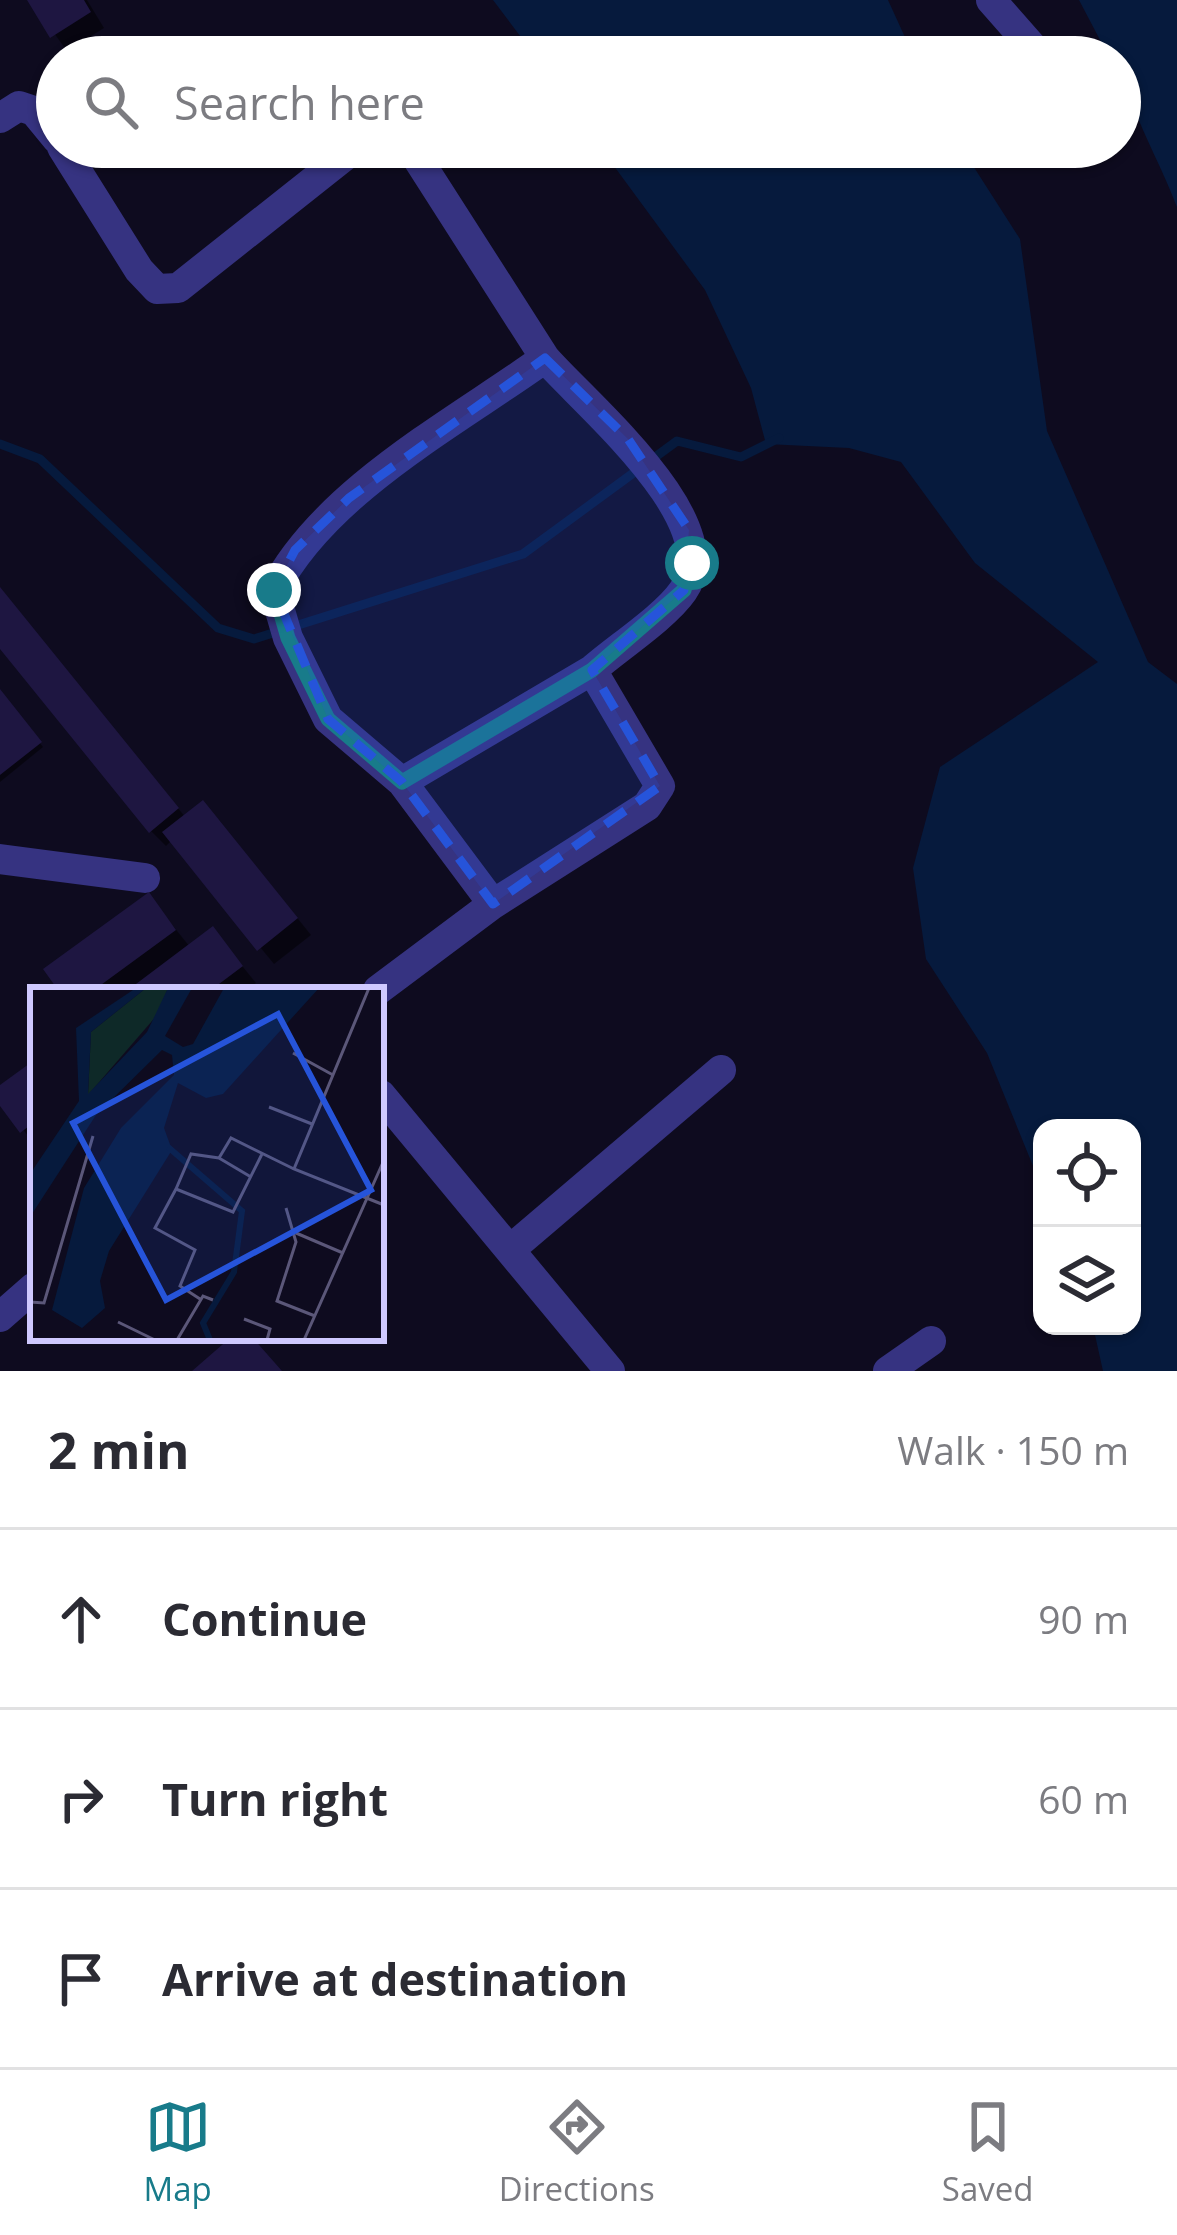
<!DOCTYPE html>
<meta charset="utf-8">
<style>
body{margin:0;font-family:"Open Sans",sans-serif;background:#f2f2f3;color:#2b2b33}
.controls{position:absolute;right:36px;bottom:36px;display:grid;overflow:hidden;border-radius:24px;box-shadow:0 3px 9px #0004}
.controls button{width:108px;height:108px;display:grid;place-items:center;padding:0;border:0;border-bottom:3px solid #e1e1e2;background:#fff;color:#2b2b33;font:60px sans-serif}
.stop{position:absolute;width:36px;height:36px;margin:-27px;border:9px solid #187b8a;border-radius:50%;background:#fff}
.stop.end{background:#187b8a;border-color:#fff;box-shadow:0 3px 12px #0008}
.list{margin:0;padding:0;list-style:none}
h2{display:flex;justify-content:space-between;align-items:center;height:156px;margin:0;padding:0 48px;font-size:51px}
h2 small{font-size:39px;font-weight:400;color:#7c7c81}
.list li{display:grid;grid-template-columns:78px 1fr auto;gap:36px;align-items:center;box-sizing:border-box;height:180px;padding:0 48px;border-top:3px solid #e1e1e2}
.list b{display:block;font-size:45px;white-space:nowrap}
.list em{font-size:39px;font-style:normal;color:#7c7c81}
.icon{flex:none;width:66px;height:66px;fill:none;stroke:currentColor;stroke-width:2;stroke-linecap:round;stroke-linejoin:round}
.map{position:relative;flex:none;width:1177px;height:1371px;overflow:hidden}
.search{position:absolute;background:#fff;box-shadow:0 3px 9px #0004;left:36px;right:36px;top:36px;height:132px;display:flex;align-items:center;gap:30px;box-sizing:border-box;padding:0 42px;border-radius:66px;color:#7c7c81;font-size:45px}
.sheet{height:696px;background:#fff}
nav{display:flex;justify-content:space-around;align-items:center;box-sizing:border-box;height:168px;border-top:3px solid #e1e1e2;background:#fff;font-size:33px;color:#7c7c81}
nav a{display:grid;justify-items:center;gap:6px}
nav .on{color:#187b8a}
.map>svg:first-child{display:block}
.water{fill:#061a3d}
.shadow{fill:#0007}
.lines{fill:none;stroke-linecap:round;stroke-linejoin:round}
.stream{stroke:#061a3d;stroke-width:9}
.building{fill:#1e1641}
.minor{stroke:#363381;stroke-width:30}
.route{stroke:#187b8a;stroke-width:15}
.marked{fill:#2654da;fill-opacity:0.2;stroke:#2654da;stroke-width:9;stroke-dasharray:24 15;stroke-linejoin:round}
.inset-river{fill:none;stroke:#061a3d;stroke-width:6}
.inset-road{fill:none;stroke:#5b5779;stroke-width:3}
.view{fill:#2654da;fill-opacity:0.15;stroke:#2654da;stroke-width:6}
.inset-edge{fill:none;stroke:#cfc9ff;stroke-width:6}
</style>
<div class="map">
<svg width="1177" height="1371" viewBox="0 0 1177 1371">
<rect width="100%" height="100%" fill="#0e0b1f"/>
<path class="water" d="M493,0H888L914,57H536Z
M1079,0H1177V207C1163,167 1120,92 1120,57H1109Z
M600,147H961L1020,239L1047,431L1148,662L1177,684V1371H1103L1093,1326H1132V1128H1042V1188L987,1053L926,959L913,868L940,767L1098,662L975,563L901,462L849,448L766,444L751,388L705,290Z"/>
<path class="shadow" d="M30,0H87L104,28L67,51Z
M0,588L186,818L218,819L311,935L274,964L172,840L166,846L151,831L0,644Z
M0,692L43,747L0,782Z
M149,896L190,947L213,930L256,983L246,990H61Z
M33,1064V1142L0,1101V1089Z"/>
<g class="lines">
<path class="stream" d="M0,444L40,459L218,628L254,639L523,554L677,441L741,457L779,438"/>
</g>
<path class="building" d="M27,0H84L91,12L50,38Z
M0,587L179,808L149,833L0,649Z
M0,689L42,742L0,775Z
M203,800L298,918L257,951L162,832Z
M149,892L176,930L94,990H58L43,969Z
M213,926L243,966L211,990H128Z
M33,1061V1123L20,1133L0,1106V1085Z
M230,1338H253L282,1371H192Z"/>
<g class="lines">
<path class="minor" d="M991,0L1041,57
M0,118L19,106L34,111L57,139
M62,147L139,270L157,289L178,288L356,147
M410,147L545,358C456,422 325,491 274,590L288,638L328,719L402,782L493,904
M545,358C585,404 730,523 683,591C665,617 617,648 592,670
M0,859L145,878
M378,990L493,904L647,806L660,786L592,670L402,782
M381,1095L610,1371
M512,1248L721,1070
M0,1317L33,1288
M888,1371L931,1341"/>
</g>
<g class="lines">
<path class="route" d="M274,590L288,638L328,719L402,782L592,670L684,590L692,563"/>
</g>
<path class="marked" d="M545,358L628,439L689,530L684,590L592,670L660,786L493,904L402,782L328,719L274,590L295,550L349,498Z"/>
<g transform="translate(30 987)">
<rect width="354" height="354" fill="#0e0b1f"/>
<path d="M116,1H138L128,27L58,108L61,45Z" fill="#0e2928"/>
<path d="M106,1H116L61,45L58,107L117,45L138,1H162L135,49L153,60L163,57L194,1H289L193,107L176,111L148,96L134,141L142,163L79,264L70,294L75,321L52,341L22,323L54,201L91,141L144,88L142,68L132,63L66,128L0,230V187L49,114L46,41Z" fill="#061a3d"/>
<path class="inset-river" d="M138,160L212,224L204,285L173,336L180,353"/>
<path class="inset-road" d="M339,1L264,182L354,218M263,66L303,88M239,120L282,137M221,190L189,171L201,151L264,182M146,202L161,167L189,171M256,221L266,255L247,314L285,329M266,246L313,266M170,312L150,299L165,263L125,241L146,202L203,225L232,167M0,315L14,316L63,149M214,332L240,342L237,353M88,335L125,353M147,353L173,309L183,313M274,353L354,173"/>
<path class="view" d="M248,27L341,203L136,313L43,136Z"/>
<rect width="354" height="354" class="inset-edge"/>
</g>
</svg>
<div class="controls">
<button><svg class="icon" aria-label="locate" viewBox="0 0 24 24"><circle cx="12" cy="12" r="6"/><path d="M12 2v4M12 18v4M2 12h4M18 12h4"/></svg></button>
<button><svg class="icon" aria-label="layers" viewBox="0 0 24 24"><path d="M12 4l9 5-9 5-9-5zM3 14l9 5 9-5"/></svg></button>
</div>
<div class="stop" style="left:692px;top:563px"></div>
<div class="stop end" style="left:274px;top:590px"></div>
<div class="search"><svg class="icon" aria-label="search" viewBox="0 0 24 24"><circle cx="10" cy="10" r="6"/><path d="M15 15l6 6"/></svg>Search here</div>
</div>
<section class="sheet">
<h2>2 min<small>Walk · 150 m</small></h2>
<ul class="list">
<li><svg class="icon" aria-label="ahead" viewBox="0 0 24 24"><path d="M12 20V5M6 11l6-6 6 6"/></svg><div><b>Continue</b></div><em>90 m</em></li>
<li><svg class="icon" aria-label="right" viewBox="0 0 24 24"><path d="M7 20v-9h11M14 6l5 5-5 5"/></svg><div><b>Turn right</b></div><em>60 m</em></li>
<li><svg class="icon" aria-label="arrive" viewBox="0 0 24 24"><path d="M6 21V4h12l-3 4 3 4H6"/></svg><div><b>Arrive at destination</b></div></li>
</ul>
</section>
<nav>
<a class="on"><svg class="icon" aria-label="map" viewBox="0 0 24 24"><path d="M3 6l6-2 6 2 6-2v14l-6 2-6-2-6 2zM9 4v14M15 6v14"/></svg>Map</a>
<a><svg class="icon" aria-label="directions" viewBox="0 0 24 24"><path d="M12 3l9 9-9 9-9-9zM9 14v-3h6M13 9l2 2-2 2"/></svg>Directions</a>
<a><svg class="icon" aria-label="saved" viewBox="0 0 24 24"><path d="M7 4h10v16l-5-4-5 4z"/></svg>Saved</a>
</nav>
